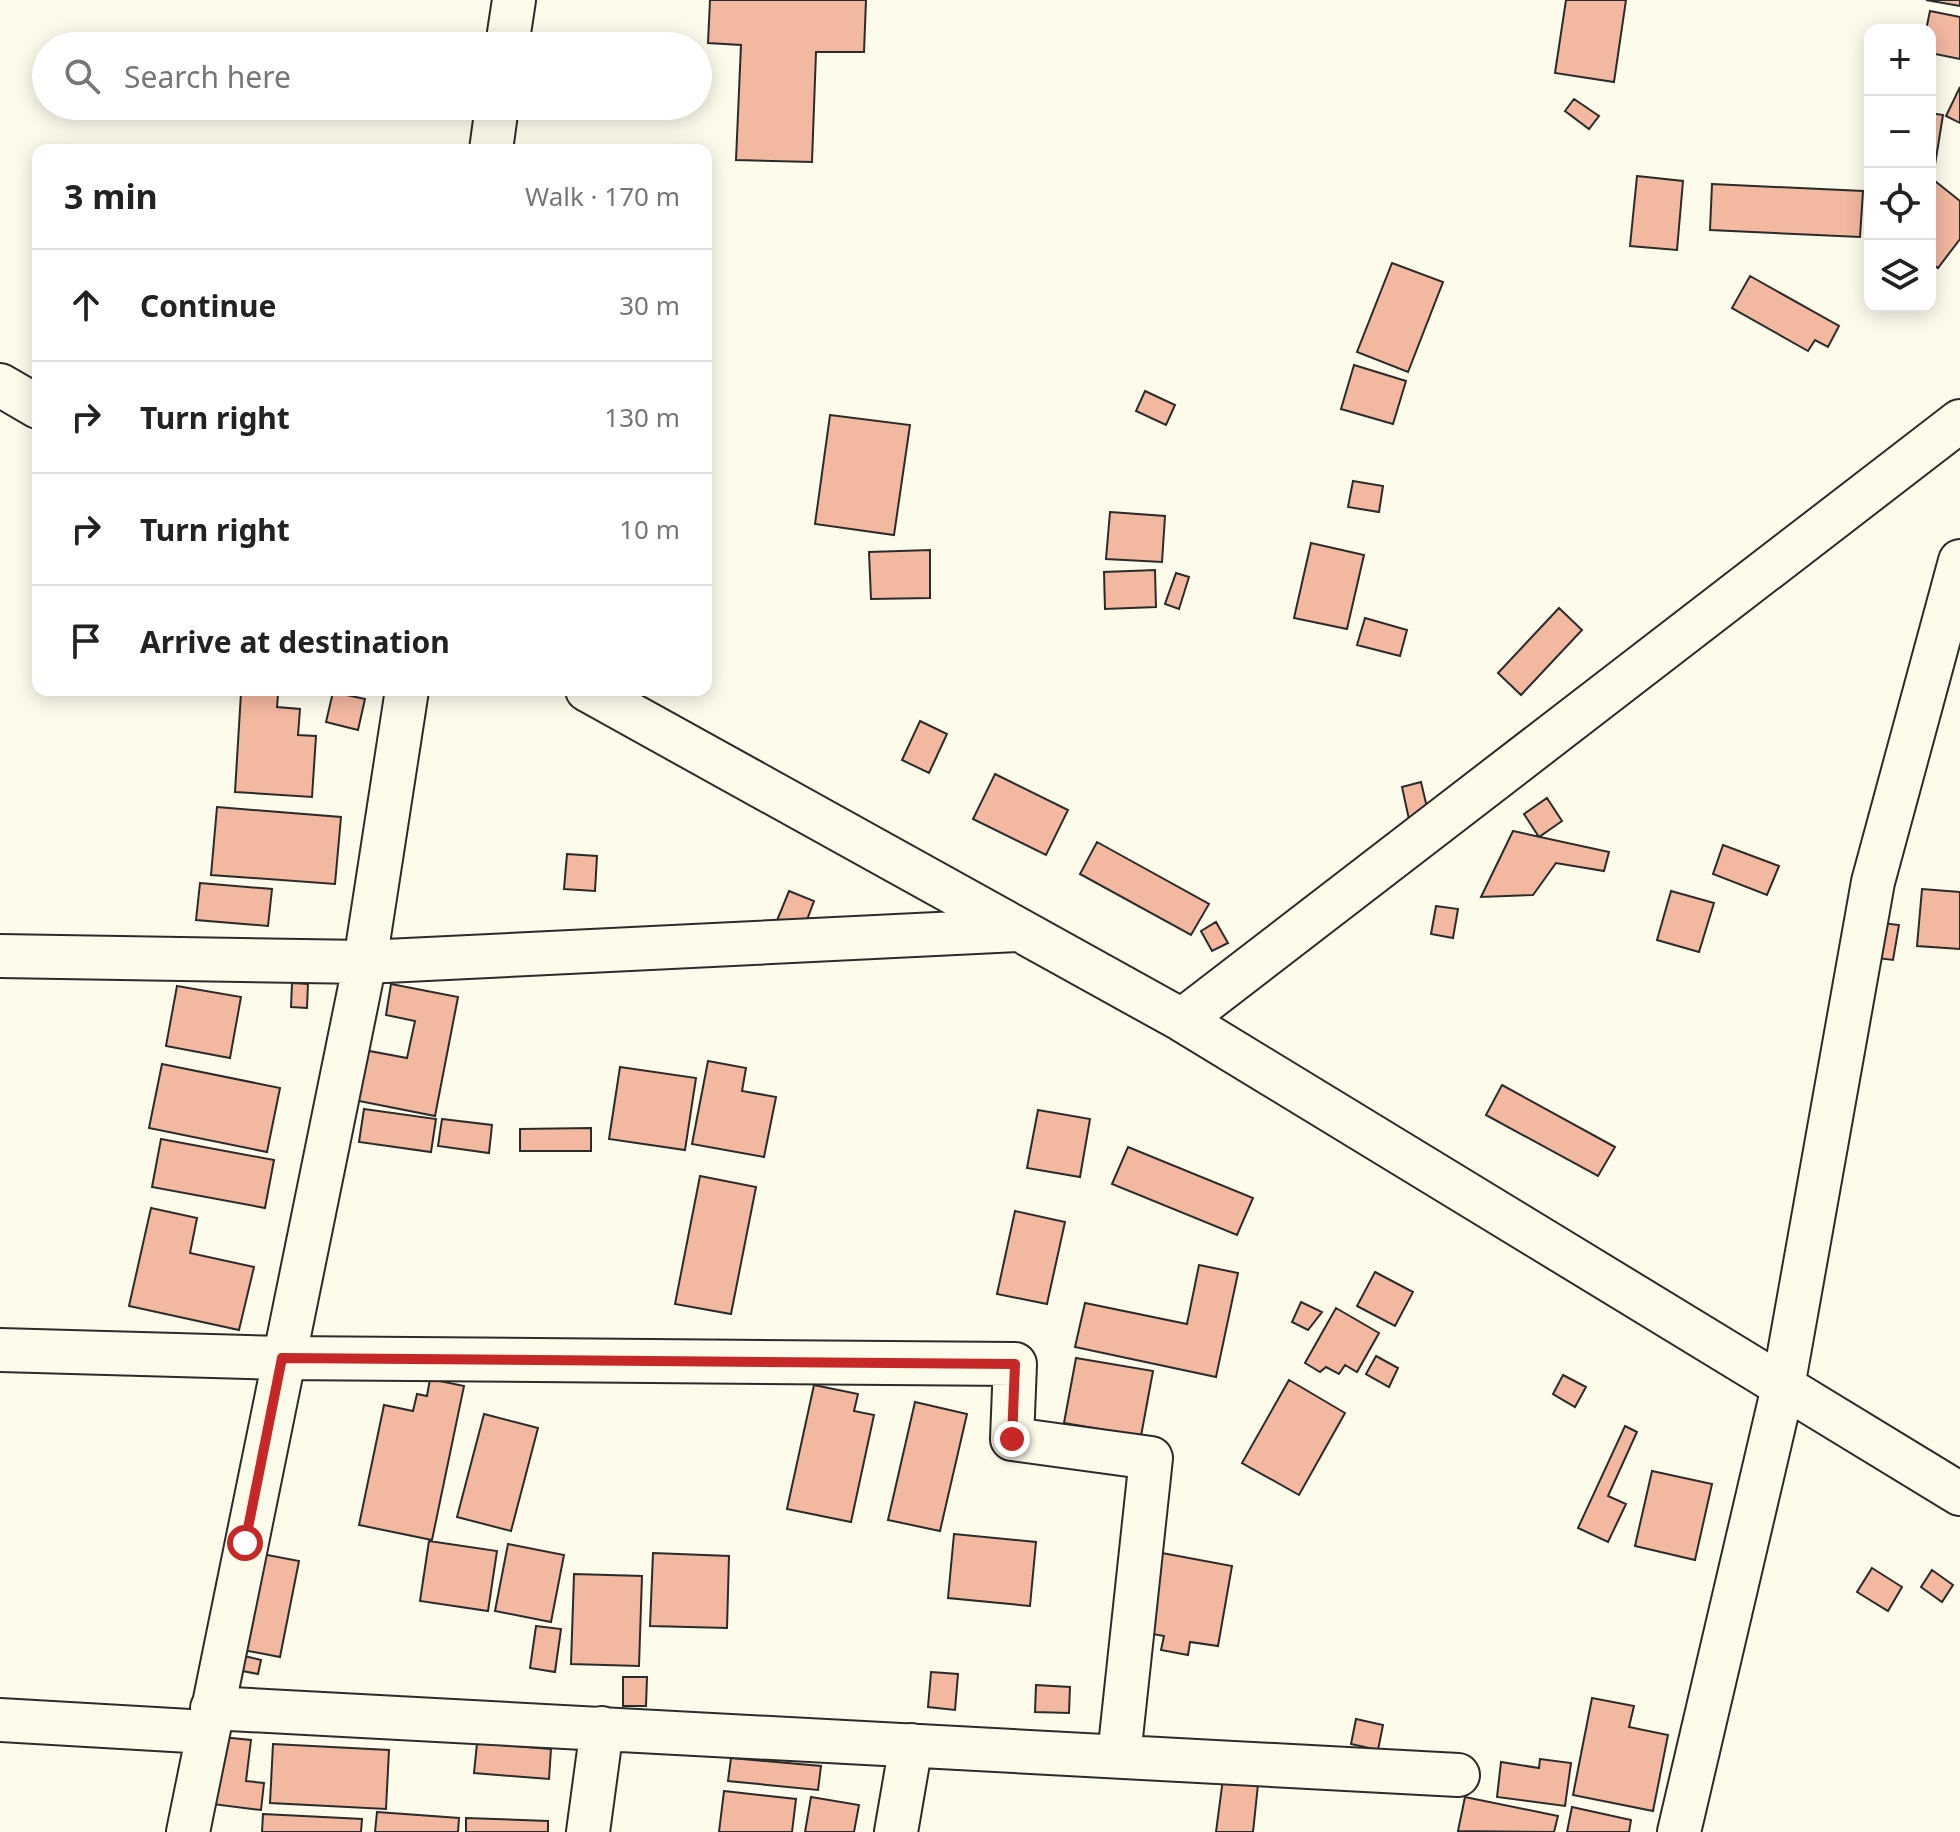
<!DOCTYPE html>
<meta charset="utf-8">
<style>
body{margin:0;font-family:"Noto Sans",sans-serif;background:#f2f2f2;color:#222}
.controls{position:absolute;right:24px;top:24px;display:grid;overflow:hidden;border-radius:16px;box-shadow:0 4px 20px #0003}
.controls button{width:72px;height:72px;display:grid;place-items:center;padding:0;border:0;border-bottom:2px solid #e0e0e0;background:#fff;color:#222;font:40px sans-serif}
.stop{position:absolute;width:24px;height:24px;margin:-18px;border:6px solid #c62828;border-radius:50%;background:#fff}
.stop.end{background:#c62828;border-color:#fff;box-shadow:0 2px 8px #0008}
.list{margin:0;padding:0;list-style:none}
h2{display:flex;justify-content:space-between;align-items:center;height:104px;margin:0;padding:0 32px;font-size:34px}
h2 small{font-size:26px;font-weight:400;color:#767676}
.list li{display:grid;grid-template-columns:52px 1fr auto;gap:24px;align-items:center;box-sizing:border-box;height:112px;padding:0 32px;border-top:2px solid #e0e0e0}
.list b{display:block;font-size:30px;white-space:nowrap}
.list em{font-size:26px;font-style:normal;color:#767676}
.icon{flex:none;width:44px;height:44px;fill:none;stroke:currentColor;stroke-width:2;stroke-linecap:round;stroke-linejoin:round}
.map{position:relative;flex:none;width:1960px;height:1832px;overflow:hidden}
.search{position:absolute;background:#fff;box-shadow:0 4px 20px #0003;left:32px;top:32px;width:680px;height:88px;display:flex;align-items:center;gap:20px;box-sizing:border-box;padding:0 28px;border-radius:44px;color:#767676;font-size:30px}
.panel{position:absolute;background:#fff;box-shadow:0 4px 20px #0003;left:32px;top:144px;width:680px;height:552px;border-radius:16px}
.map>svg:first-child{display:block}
.building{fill:#f2b8a0;stroke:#2b2b2b;stroke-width:2}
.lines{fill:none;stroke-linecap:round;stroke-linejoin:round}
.minor-casing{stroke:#2b2b2b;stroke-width:46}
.minor{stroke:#fdfbea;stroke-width:42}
.route{stroke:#c62828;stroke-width:10}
</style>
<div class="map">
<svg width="1960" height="1832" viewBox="0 0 1960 1832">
<rect width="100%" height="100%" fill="#fdfbea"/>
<path class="building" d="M710,0H866L864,52H816L812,162L736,160L741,45L708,43Z
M1566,0H1626L1614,82L1555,73Z
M1926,0H1960V6Z
M1930,11L1960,17V59L1930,53V30H1926Z
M1960,87V123L1946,116Z
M1574,99L1599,116L1589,129L1565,111Z
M1930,113L1943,115L1934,171L1930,170Z
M1870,132V161H1866Z
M1637,176L1683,181L1677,250L1630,246Z
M1930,177L1960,201V239L1938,268L1930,262Z
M1712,184L1863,191L1860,237L1710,230Z
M1392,263L1443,282L1408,372L1357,352Z
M1750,276L1839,326L1828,347L1815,340L1808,351L1732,308Z
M1354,365L1406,381L1393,424L1341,409Z
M1145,391L1175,405L1166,425L1136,411Z
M830,415L910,425L894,535L815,524Z
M1353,481L1383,486L1379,512L1348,507Z
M1110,512L1165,516L1162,562L1106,559Z
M1311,543L1364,555L1347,629L1294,618Z
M930,550V598L871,599L869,552Z
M1155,570L1156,607L1105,609L1104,572Z
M1176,573L1189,577L1179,609L1165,604Z
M1559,608L1582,630L1521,695L1498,673Z
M1365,618L1407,630L1400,656L1357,645Z
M333,692L365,699L358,730L326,722Z
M241,693L278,695L277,707L300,709L298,735L316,736L312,797L235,792Z
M920,721L947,734L929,773L902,760Z
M995,774L1068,810L1046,855L973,819Z
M1421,782L1430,820L1410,824L1402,787Z
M1547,798L1562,821L1539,837L1524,814Z
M217,807L341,817L335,884L211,875Z
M1513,831L1609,852L1604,871L1556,863L1533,895L1481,897Z
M1097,842L1209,904L1191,935L1080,874Z
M1723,845L1779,866L1767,895L1713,874Z
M567,854L597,856L595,891L564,889Z
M200,883L272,889L268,926L196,920Z
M1922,889L1960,892V949L1917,946Z
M789,891L814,901L802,933L776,923Z
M1671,891L1714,903L1699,952L1657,940Z
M1436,906L1458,909L1453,938L1431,934Z
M1216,922L1228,943L1212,951L1201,931Z
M1882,923L1899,925L1893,960L1877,958Z
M292,983L308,984L307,1008L291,1007Z
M391,984L458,997L435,1116L354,1100L364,1050L407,1058L415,1021L386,1015Z
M177,986L241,997L230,1058L166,1046Z
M708,1061L746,1068L742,1091L776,1097L764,1157L692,1144Z
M162,1064L280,1088L267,1152L149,1128Z
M620,1067L696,1078L685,1150L609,1139Z
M1502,1085L1615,1147L1598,1176L1486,1115Z
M364,1109L436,1119L431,1152L359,1142Z
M1038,1110L1090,1119L1080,1177L1027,1168Z
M442,1119L492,1125L489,1153L438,1146Z
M591,1128V1151H520V1129Z
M161,1139L274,1160L265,1208L152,1187Z
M1128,1147L1253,1198L1237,1235L1112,1184Z
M700,1176L756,1187L731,1314L675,1304Z
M151,1208L197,1218L190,1253L254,1267L239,1330L129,1306Z
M1015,1211L1065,1222L1047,1304L997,1294Z
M1199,1265L1238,1273L1216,1377L1075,1347L1085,1303L1187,1324Z
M1375,1272L1413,1292L1395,1326L1357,1306Z
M1301,1302L1322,1312L1308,1330L1292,1322Z
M1336,1308L1379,1333L1357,1372L1345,1365L1339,1374L1326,1367L1320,1372L1305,1363Z
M1376,1356L1398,1368L1389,1387L1366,1374Z
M1076,1358L1153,1371L1141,1436L1064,1423Z
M1563,1375L1586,1387L1575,1407L1553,1394Z
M430,1379L464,1386L432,1540L359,1525L384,1405L413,1411L417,1394L427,1396Z
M1289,1380L1345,1413L1299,1495L1242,1463Z
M814,1385L858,1394L854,1411L874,1415L851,1522L787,1509Z
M915,1402L967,1414L940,1531L888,1520Z
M484,1414L538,1428L511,1531L457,1517Z
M1625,1426L1637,1432L1608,1496L1626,1504L1608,1542L1578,1528Z
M1652,1471L1712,1484L1695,1560L1635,1546Z
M954,1534L1036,1542L1030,1606L948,1598Z
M429,1541L497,1551L488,1611L420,1601Z
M508,1544L564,1555L551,1622L495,1611Z
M653,1553L729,1556L727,1628L650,1626Z
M1162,1553L1232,1566L1218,1646L1190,1642L1188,1655L1161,1650L1164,1636L1147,1633Z
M262,1554L299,1561L280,1657L243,1650Z
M1872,1568L1902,1587L1888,1611L1857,1592Z
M1932,1570L1953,1585L1942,1602L1921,1587Z
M574,1574L642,1576L639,1666L571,1664Z
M536,1626L561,1629L555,1672L530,1668Z
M240,1655L261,1660L258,1674L237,1670Z
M931,1672L958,1674L955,1710L928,1707Z
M623,1677H647L646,1706H623Z
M1036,1685L1070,1687L1069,1713L1035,1712Z
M1592,1698L1634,1706L1629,1727L1668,1735L1653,1811L1573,1795Z
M1356,1719L1383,1725L1378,1750L1351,1744Z
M221,1737L251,1740L246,1781L264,1783L261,1810L212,1804Z
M477,1743L551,1749L549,1779L474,1773Z
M273,1744L389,1750L386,1809L270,1803Z
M731,1758L821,1766L818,1790L728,1781Z
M1540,1759L1571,1763L1565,1806L1497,1797L1501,1762L1539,1768Z
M1224,1771L1259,1775L1253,1832H1216Z
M724,1791L796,1799L792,1832H719Z
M811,1797L859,1805L854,1832H805Z
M1465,1797L1558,1816L1554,1832L1458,1831Z
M1572,1807L1631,1820L1629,1832H1567Z
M377,1812L459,1818L458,1832H375Z
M263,1814L362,1819L361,1832H262Z
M466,1818L548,1821V1832H466Z"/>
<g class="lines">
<defs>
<path id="minor" d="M507,46L514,0
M491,150L497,106
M0,385L38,407
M587,690L1182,1020L1960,1494
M0,956L365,962L1019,930
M1182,1020L1960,421
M0,1350L282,1358L1015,1364L1012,1439L1151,1458L1119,1756
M212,1708L1458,1775
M0,1720L207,1732
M188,1832L365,962L407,690
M588,1832L602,1728
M896,1832L911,1745
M1679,1832L1783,1387L1873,882L1960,561"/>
</defs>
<use href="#minor" class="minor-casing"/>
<use href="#minor" class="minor"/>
</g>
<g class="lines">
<path class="route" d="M245,1543L282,1358L1015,1364L1012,1439"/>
</g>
</svg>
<div class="controls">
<button>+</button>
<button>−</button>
<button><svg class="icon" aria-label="locate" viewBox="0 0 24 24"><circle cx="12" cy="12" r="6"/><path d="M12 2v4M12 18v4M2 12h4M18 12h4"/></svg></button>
<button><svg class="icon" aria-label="layers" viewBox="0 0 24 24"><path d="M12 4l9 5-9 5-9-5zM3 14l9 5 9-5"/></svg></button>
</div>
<div class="stop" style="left:245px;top:1543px"></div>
<div class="stop end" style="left:1012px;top:1439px"></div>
<div class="search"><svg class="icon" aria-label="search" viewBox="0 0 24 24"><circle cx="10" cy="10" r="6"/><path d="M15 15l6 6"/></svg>Search here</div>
<section class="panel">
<h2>3 min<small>Walk · 170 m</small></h2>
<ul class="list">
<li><svg class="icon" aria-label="ahead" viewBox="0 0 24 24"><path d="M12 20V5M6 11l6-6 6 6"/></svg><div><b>Continue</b></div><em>30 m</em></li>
<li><svg class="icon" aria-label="right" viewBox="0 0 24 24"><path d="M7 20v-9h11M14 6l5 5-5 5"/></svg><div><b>Turn right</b></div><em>130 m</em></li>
<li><svg class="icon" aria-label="right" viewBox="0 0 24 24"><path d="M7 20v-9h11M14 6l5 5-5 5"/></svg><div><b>Turn right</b></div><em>10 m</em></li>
<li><svg class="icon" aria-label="arrive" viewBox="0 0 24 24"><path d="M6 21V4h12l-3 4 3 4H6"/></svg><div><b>Arrive at destination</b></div></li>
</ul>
</section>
</div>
